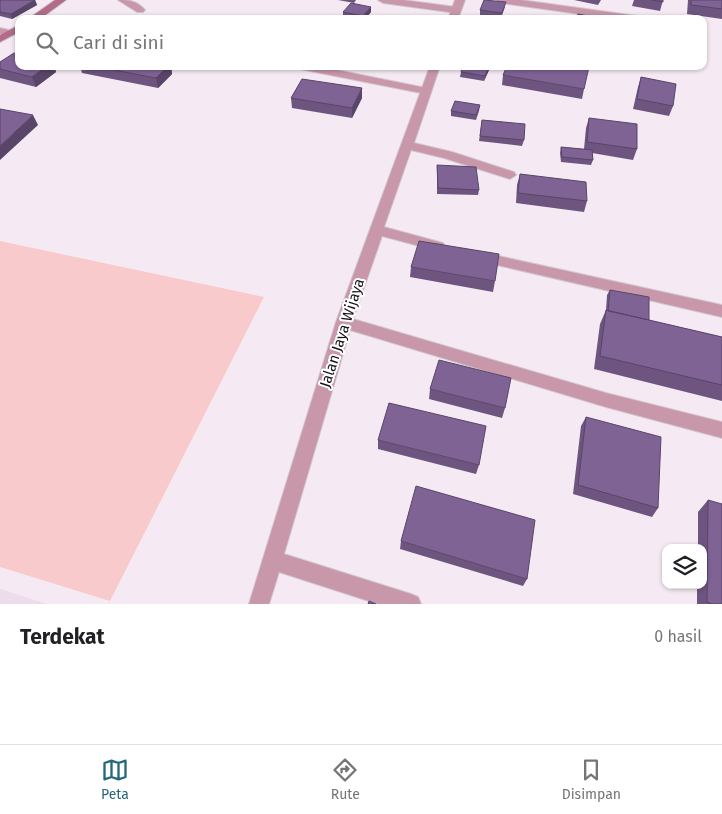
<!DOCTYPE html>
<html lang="id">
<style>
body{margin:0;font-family:"Fira Sans",sans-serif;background:#f6f6f6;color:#202124}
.controls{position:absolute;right:15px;bottom:15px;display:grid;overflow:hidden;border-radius:10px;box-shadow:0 1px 4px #0004}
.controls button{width:45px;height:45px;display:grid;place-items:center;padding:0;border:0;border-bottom:1px solid #e0e0e0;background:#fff;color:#202124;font:25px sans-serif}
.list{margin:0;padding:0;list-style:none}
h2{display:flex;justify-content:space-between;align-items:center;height:65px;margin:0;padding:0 20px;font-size:21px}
h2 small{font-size:16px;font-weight:400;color:#757577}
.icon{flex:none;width:28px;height:28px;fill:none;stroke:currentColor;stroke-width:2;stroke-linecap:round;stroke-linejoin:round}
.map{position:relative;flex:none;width:722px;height:604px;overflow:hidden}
.search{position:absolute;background:#fff;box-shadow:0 1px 4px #0004;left:15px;right:15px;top:15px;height:55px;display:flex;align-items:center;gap:12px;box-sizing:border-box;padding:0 18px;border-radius:10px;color:#757577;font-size:19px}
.sheet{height:140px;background:#fff}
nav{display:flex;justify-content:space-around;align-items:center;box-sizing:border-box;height:70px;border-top:1px solid #e0e0e0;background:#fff;font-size:14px;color:#757577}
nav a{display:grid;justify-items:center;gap:2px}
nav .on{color:#25687a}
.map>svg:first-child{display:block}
.built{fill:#eddcea}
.green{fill:#f9cacb}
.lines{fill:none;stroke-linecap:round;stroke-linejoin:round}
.lane-casing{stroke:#d1c7cf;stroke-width:2}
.street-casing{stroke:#d1c7cf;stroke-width:2}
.secondary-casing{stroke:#d1c7cf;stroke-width:2}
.lane{fill:#c897a9;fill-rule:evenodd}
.street{fill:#c897a9;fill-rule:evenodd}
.secondary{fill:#b26b88;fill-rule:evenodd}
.wall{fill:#6d5580}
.shaded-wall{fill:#594568}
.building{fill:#7f6395;stroke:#594568}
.labels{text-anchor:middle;stroke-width:4;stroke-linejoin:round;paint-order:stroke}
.street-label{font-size:15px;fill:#151214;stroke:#fff}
</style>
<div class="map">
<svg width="722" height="604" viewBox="0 0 722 604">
<rect width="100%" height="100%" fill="#f5eaf3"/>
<path class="built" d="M0,589L47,604H0Z"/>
<path class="green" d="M0,241L264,297L110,601L0,567Z"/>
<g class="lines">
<defs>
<path id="lane" d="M118,0C130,0 137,1 145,10L143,12H137Z
M378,0H403L456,7L461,10L456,13L383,3Z
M295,66H317L426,88L431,91L426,94L300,69Z"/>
<path id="street" d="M455,0H465L458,19H448Z
M496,0H521L637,16L642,19H615L501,3Z
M0,28L14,31L16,33L11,36L0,34Z
M430,66H440L414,143L452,152L514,172L516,175L510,179L444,158L411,150L384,227L443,243L445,246L443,249L438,251L382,236L353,319L606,393L722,422V438L606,407L350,330L284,554L411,594L418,597L421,604H378L279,572L269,604H249L336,322Z
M480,252L722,305V317L475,260L473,257L475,254Z"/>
<path id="secondary" d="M55,0H66L40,19H28Z
M19,25V32L0,42V35Z"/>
</defs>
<use href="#lane" class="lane-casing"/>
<use href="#street" class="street-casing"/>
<use href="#secondary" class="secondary-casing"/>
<use href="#lane" class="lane"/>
<use href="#street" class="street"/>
<use href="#secondary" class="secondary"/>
</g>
<path class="wall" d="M0,0H35L37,5L12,19L0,16Z
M338,0H356L354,3Z
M574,0H601L598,5Z
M634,0H663L660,11L632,6Z
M688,0H722V19L687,14Z
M371,7V12L365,19H353L343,17V12Z
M505,7L501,18L480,15V10Z
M0,62L19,66H54L56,72L36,87L0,78Z
M80,66H171L172,74L158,88L82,73Z
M489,66V70L484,81L460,77L461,72Z
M503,75L584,89L582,99L502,85Z
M641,77L673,106L669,116L633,109L638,87Z
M362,88V98L352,118L292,108L291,98Z
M480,105L479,111L476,120L451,116V111Z
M589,118L637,149L633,160L592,153L593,160L591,165L561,162L560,153L561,147L584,149L586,128Z
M482,120L524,140L522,146L479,141Z
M437,165L479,190L478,195L437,194Z
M520,174L587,201L584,212L516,203L517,185Z
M411,267L495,281L493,292L410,277Z
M610,290L649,320L722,337V401L594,369L600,324L606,310L607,295Z
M430,389L505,408L502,418L429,399Z
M586,417L658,508L652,517L573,494L581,426Z
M378,440L479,465L476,474L378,449Z
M708,500L722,604H697V585H703V548H698V512Z
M401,541L527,579L523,586L400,549Z"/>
<path class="shaded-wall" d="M35,0L37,5L12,19L11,14Z
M371,7V12L365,19H363V16Z
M47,66H54L56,72L36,87L32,77Z
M168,66H171L172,74L158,88L156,78Z
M489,66V70L484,81L485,76Z
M362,88V98L352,118V108Z
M33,115L38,125L0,160V146Z"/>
<path class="building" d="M0,0H35L11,14L0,12Z
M484,0L506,2L502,13L480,10Z
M652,0H663V2Z
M691,0H722V9L691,5Z
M351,3L371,7L363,16L343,12Z
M578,14L605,19H576Z
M14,53L19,54V66H47L32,77L0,69V62Z
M93,66H168L156,78Z
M463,66H489L485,76L461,72Z
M507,66H585L589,67L584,89L503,75Z
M641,77L676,84L673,106L637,99Z
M302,79L362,88L352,108L291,98Z
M455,101L480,105L476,115L451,111Z
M0,109L33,115L0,146Z
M589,118L637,124V149L587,142Z
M482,120L525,124L524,140L480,136Z
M561,147L592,150L593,160L562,157Z
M437,165L476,167L479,190L438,188Z
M520,174L586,182L587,201L518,193Z
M419,241L499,254L495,281L411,267Z
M610,290L649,297V320L608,311Z
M606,310L722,337V385L600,356Z
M439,360L511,378L505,408L430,389Z
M389,403L486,426L479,465L378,440Z
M586,417L661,437L658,508L578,485Z
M416,486L535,520L527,579L401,541Z
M708,500L722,504V604H713L707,602Z
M369,601L376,604H368Z"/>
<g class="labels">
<g class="street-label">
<text transform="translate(342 333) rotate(-72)" y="5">Jalan Jaya Wijaya</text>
</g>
</g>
</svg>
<div class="controls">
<button><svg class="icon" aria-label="layers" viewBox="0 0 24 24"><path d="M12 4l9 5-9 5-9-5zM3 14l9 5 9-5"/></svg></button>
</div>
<div class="search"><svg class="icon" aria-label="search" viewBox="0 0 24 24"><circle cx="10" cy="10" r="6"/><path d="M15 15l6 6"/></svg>Cari di sini</div>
</div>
<section class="sheet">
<h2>Terdekat<small>0 hasil</small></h2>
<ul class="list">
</ul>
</section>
<nav>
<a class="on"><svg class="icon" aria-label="map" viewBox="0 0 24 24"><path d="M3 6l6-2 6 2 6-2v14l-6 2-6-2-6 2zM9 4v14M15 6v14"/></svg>Peta</a>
<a><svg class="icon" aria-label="directions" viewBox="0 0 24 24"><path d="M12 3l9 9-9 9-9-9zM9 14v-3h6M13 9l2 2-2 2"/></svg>Rute</a>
<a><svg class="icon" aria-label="saved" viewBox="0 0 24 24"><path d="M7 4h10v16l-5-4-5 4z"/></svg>Disimpan</a>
</nav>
